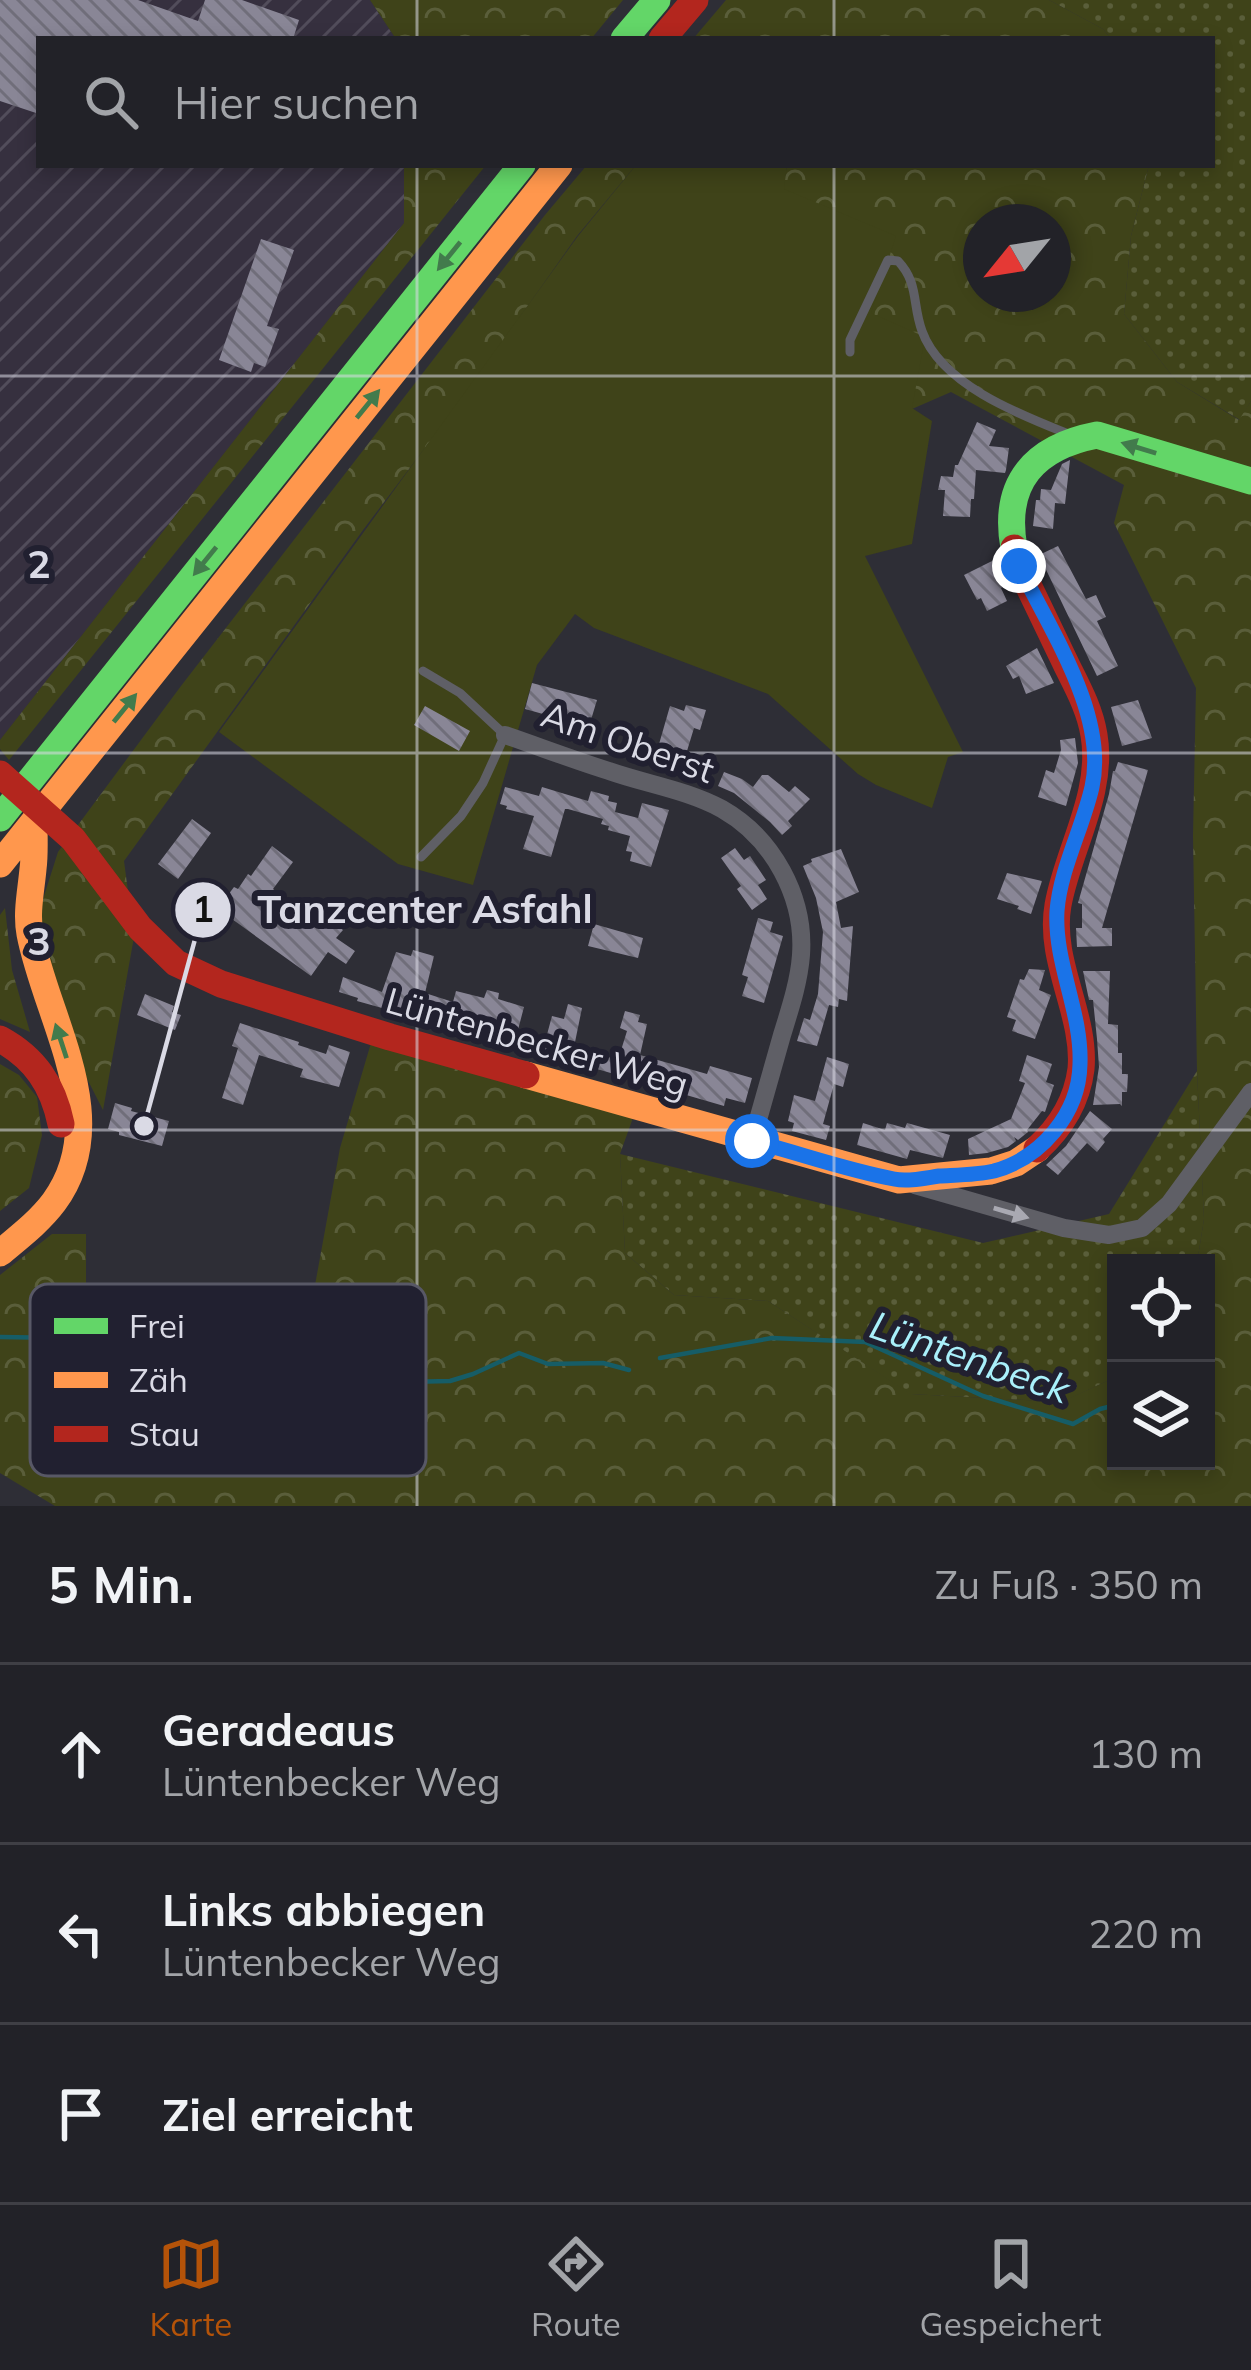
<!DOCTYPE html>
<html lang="de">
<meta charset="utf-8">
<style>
body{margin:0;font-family:Mulish,sans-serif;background:#2e2f34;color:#f1f3f6}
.controls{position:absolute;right:36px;bottom:36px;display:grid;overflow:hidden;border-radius:0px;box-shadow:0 6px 18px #0003}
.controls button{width:108px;height:108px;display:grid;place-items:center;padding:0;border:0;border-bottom:3px solid #3f3f45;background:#222228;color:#f1f3f6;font:60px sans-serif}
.compass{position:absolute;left:963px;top:204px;width:108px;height:108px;border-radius:50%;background:#222228;box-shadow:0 6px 18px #0003;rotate:240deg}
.stop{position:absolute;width:36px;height:36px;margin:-27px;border:9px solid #1a73e8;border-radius:50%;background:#fff}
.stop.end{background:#1a73e8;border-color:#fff;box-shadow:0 3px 12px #0008}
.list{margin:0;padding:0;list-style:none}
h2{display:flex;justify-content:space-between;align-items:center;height:156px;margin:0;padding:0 48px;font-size:51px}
h2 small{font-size:39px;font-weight:400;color:#a2a4a8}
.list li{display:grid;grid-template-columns:78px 1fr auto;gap:36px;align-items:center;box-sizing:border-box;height:180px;padding:0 48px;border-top:3px solid #3f3f45}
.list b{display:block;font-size:45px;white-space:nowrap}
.list p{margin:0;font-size:39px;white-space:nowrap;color:#a2a4a8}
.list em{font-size:39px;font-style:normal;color:#a2a4a8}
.icon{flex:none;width:66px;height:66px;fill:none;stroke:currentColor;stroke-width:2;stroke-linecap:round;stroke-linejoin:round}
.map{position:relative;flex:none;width:1251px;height:1506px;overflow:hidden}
.search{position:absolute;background:#222228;box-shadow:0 6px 18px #0003;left:36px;right:36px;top:36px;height:132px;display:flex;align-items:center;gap:30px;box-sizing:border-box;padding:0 42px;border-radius:0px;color:#a2a4a8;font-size:45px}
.sheet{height:696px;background:#222228}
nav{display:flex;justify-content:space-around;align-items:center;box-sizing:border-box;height:168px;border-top:3px solid #3f3f45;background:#222228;font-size:33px;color:#a2a4a8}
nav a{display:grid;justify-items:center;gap:6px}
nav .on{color:#b45309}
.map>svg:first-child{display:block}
.industrial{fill:url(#industrial-furrows)}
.grass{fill:url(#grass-dots)}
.forest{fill:url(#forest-crowns);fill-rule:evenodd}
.garden{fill:#3f4319}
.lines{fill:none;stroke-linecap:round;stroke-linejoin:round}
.stream{stroke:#165d67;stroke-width:4.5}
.building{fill:url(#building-back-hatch)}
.lane{stroke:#5f5f66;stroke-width:9}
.street{stroke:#5f5f66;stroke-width:18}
.fast{stroke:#63d668;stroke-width:27}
.slow{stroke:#ff974d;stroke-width:27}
.jam{stroke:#b3261e;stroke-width:27}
.oneway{fill:#427b4c}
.oneway2{fill:#a9a9b2}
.route{stroke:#1a73e8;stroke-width:15}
.grid{fill:none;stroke:#dadae5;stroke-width:3;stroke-opacity:0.55}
.labels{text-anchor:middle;stroke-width:12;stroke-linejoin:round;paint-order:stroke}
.street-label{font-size:36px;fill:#dadae5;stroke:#212030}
.water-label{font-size:39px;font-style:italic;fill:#a9f0fb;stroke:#212030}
.key{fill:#212030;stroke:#585866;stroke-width:3}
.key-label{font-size:33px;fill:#dadae5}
.grid-label{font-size:39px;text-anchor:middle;font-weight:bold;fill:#dadae5;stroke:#212030;stroke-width:12;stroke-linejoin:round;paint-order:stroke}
.leader{fill:none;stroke:#dadae5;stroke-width:4.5}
.callout-dot{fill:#dadae5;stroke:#212030;stroke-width:4.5}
.mark-label{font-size:36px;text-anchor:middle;font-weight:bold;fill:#111}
.callout-label{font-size:39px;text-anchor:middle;font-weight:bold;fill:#dadae5;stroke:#212030;stroke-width:12;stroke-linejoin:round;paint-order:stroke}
</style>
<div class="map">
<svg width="1251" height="1506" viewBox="0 0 1251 1506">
<defs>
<pattern id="industrial-furrows" width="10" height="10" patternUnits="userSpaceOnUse" patternTransform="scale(3)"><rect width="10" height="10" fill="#36303f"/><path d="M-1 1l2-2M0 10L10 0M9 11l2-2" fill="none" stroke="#524d5b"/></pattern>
<pattern id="grass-dots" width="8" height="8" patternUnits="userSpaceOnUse" patternTransform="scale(3)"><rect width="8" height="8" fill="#3f4319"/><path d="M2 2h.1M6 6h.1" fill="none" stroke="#5a5e3a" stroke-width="1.8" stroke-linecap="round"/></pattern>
<pattern id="forest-crowns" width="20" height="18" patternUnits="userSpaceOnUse" patternTransform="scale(3)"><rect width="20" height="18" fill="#3f4319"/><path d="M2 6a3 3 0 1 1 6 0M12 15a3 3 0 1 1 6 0" fill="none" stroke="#5a5e3a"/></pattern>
<pattern id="building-back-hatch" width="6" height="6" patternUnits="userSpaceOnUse" patternTransform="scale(3)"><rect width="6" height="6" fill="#898696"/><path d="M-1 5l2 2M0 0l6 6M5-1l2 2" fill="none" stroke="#706e7a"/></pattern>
</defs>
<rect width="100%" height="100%" fill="#2e2e36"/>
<path class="industrial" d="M0,0H370L396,39H39V165H404V223L0,740Z"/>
<path class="grass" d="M1049,0H1251V401L1240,420L1177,382L1124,314L1131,236L1149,165H1212V39H1111L1103,29Z
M1197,1071L1204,1219L1197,1263H1116V1377L1062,1402L910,1394L768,1301L674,1295L625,1253L620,1154L983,1243L1109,1214Z"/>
<path class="forest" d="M370,0H623L591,39H396Z
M726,0H1049L1103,29L1111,39H693Z
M404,165H486L9,760L0,749V740L404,223Z
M587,165H636L577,236L468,391L363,530L124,861L134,937L103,1110L76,1057L37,918L58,852L181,686L545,215Z
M787,165H1149L1131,236L1124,314L1177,382L1239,420L1251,401V1506H55L0,1473V1275L52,1234H86V1335L297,1384L340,1148L371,1043L634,1115L620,1154L625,1253L674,1295L768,1301L911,1394L1061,1402L1116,1377V1461H1206V1263H1197L1204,1219L1197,1071L1193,836L1196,688L1114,523L1124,485L951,392L912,409L871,314L783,188ZM981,222H1053V294H981Z
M5,908L12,970L30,1032L0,1019V915Z
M0,1064L19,1075L37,1097L42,1135L29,1188L0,1211Z"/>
<path class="garden" d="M636,165H787L784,189L896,236L871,313L925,337L912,408L932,421L912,544L865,556L963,752L948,757L932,808L876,785L858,774L768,694L594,628L575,614L537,665L473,885L398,864L219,732L578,236Z"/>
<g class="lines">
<path class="stream" d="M0,1337L66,1338L125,1331L132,1333L138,1341L153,1338L239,1388L324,1406L405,1382L450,1381L473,1374L519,1353L548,1364L603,1363L629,1370
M660,1358L772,1338L865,1342L983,1396L1073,1424L1100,1409L1116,1405"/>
</g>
<path class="building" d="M0,0H138L198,21L205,0H242L299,20L293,39H39V114L0,101Z
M261,239L294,250L267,326L279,329L265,367L254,363L251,372L219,360Z
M977,422L996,430L989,446L1009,448L1006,470L1005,473L976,470L974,499H971L970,517L943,516L945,490H938L941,476L953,477L955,465H958Z
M1070,460L1065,504L1055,503L1053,529L1033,526L1036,500H1040L1041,489L1051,490L1062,464Z
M1058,546L1086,599L1096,595L1106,617L1097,621L1118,666L1097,676L1039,555Z
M994,560L1007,585L1001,588L1007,601L987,611L981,598L977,600L964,575Z
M1037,648L1054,683L1026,694L1019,676L1013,679L1006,666Z
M532,683L597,700L587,733L559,726L561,719L525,709Z
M1138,700L1152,738L1122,746L1111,707Z
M686,705L706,710L700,730L694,728L680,774L653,765L670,706L684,711Z
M425,706L470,731L459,751L414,725Z
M1075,738L1078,763L1066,806L1038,797L1046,770L1054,773L1061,750L1060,740Z
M1118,762L1148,770L1102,928H1112V946L1077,947L1076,928H1082V904L1078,903L1109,794L1113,771H1115Z
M724,772L742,779L753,787L762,775H768L789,792L795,786L810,799L788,821L792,826L782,835L770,822L734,793L718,786Z
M505,787L539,796L542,787L588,801L591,791L609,796L608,801L617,803L615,812L638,818L642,803L669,810L651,867L630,861L632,852L626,851L630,836L608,830L609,826L601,824L603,819L568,809H565L551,857L523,849L534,816L506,809L507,806L500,804Z
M192,819L211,833L178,879L158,864Z
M272,846L293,862L273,889L312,920L323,905L339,917L334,923L343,930L336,938L355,951L346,964L328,952L311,976L200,896L211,882L228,895L234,887L238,889L248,874L251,876Z
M735,848L744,860L750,856L766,880L758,885L767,899L752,910L737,889L741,886L721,858Z
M841,849L859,892L836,902L841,928L853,926L847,1001L839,999L838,1007L829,1005L817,1046L797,1041L804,1018L810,1020L818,994L823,932L816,898L803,866L812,862L811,859Z
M1007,873L1042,881L1031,914L1017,909L1019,906L997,899Z
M758,918L773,922L770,932L783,936L764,1003L742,996L748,977L742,975Z
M594,924L643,938L638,958L588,946Z
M413,950L434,956L425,993L453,1002L456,991L484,998L487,990L499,993L498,999L524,1007L514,1045L357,1001L358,998L339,992L343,977L382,992L396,952L411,956Z
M1029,969L1045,970L1039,990L1051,995L1035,1039L1012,1031L1016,1020L1007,1017L1020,979L1024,980Z
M1083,971H1110L1108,1024L1118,1025V1053H1122V1074H1128L1127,1092H1122V1106L1120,1104L1093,1105L1099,1067L1097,1039L1093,1000H1089Z
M145,994L174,1006L172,1012L181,1015L175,1030L137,1015Z
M568,1004L582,1008L574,1047L618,1060L627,1031L620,1028L625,1011L640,1015L638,1022L647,1024L640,1055L707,1074L710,1066L752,1078L745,1103L726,1098L724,1106L542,1053L552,1016L564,1019Z
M240,1023L299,1042L298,1045L323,1053L326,1054L329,1045L350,1052L339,1087L300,1077L303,1069L259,1055L243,1105L222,1098L238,1048L232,1046Z
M1027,1055L1052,1064L1046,1082L1054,1085L1045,1112L1042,1111L1027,1130L1028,1132L1018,1140L1014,1137L1016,1141L1008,1147L987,1153L969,1155L968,1139L1011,1119L1025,1083L1019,1081Z
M827,1057L849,1064L843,1087L834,1084L823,1124L830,1126L826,1140L792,1131L794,1123L788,1121L794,1095L815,1101Z
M115,1103L132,1108L131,1111L169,1121L162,1146L119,1135V1132L108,1129Z
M1090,1111L1112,1129L1103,1139L1105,1142L1097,1152L1087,1143L1058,1175L1046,1165L1066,1146Z
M863,1123L885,1130L887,1123L905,1128L907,1123L950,1135L943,1158L910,1150L907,1159L857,1145Z"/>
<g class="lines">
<path class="lane" d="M850,352V340L888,260L898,261C919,283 912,304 922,331C941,384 1018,414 1066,433
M421,857L461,816L483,783L505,735L460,693L423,671"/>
<path class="street" d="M505,735C540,747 574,760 609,771C646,784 687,790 722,809C773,838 805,897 801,955C799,982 790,1009 782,1035C772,1070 762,1106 752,1141
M915,1185L1064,1228L1109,1235L1142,1228L1169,1204L1251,1092"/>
<path class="fast" d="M624,39L657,0
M1014,548C1002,482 1035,447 1097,435L1251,481
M0,818L522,165"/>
<path class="slow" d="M0,864L559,165
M526,1075L899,1180L991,1171L1016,1163L1037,1149
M0,1253C19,1237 39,1222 54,1202C115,1119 46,1019 30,934C26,913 31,891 33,869C35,854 34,839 34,823"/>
<path class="jam" d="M662,39L695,0
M1014,548L1019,566C1035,599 1051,633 1067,666C1078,688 1090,710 1094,735C1104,794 1068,849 1058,905C1048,961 1086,1015 1081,1069C1077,1101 1060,1128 1037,1149
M0,774L73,839L140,928L176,963L221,984L390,1037L526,1075
M0,1039C35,1058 53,1085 61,1124"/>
</g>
<defs><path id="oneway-solid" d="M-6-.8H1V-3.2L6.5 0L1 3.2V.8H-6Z" transform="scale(3)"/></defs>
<g class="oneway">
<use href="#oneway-solid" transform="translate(449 256) rotate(129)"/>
<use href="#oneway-solid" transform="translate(368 404) rotate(-51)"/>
<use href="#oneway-solid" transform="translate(1139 448) rotate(-163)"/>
<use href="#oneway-solid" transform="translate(205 561) rotate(129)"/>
<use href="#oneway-solid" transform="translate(125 708) rotate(-51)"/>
<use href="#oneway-solid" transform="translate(61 1041) rotate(-108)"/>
</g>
<use class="oneway2" href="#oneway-solid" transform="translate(1011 1213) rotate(16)"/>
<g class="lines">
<path class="route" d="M752,1141C799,1153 846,1170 894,1179C908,1182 925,1178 939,1176C957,1175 977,1175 994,1171C1041,1158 1079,1114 1080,1064C1082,1012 1054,963 1057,911C1060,870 1083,827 1092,787C1108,715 1050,630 1019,566"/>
</g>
<path class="grid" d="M417,0V39M834,0V39M417,165V1506M834,165V1506M0,376H1251M0,753H1251M0,1130H1251"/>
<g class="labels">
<g class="street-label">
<text transform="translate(628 742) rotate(19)" y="13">Am Oberst</text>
<text transform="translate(537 1042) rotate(16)" y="13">Lüntenbecker Weg</text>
</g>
<g class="water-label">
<text transform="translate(970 1357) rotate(19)" y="14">Lüntenbeck</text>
</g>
</g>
<rect x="30" y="1284" width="396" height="192" rx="18" class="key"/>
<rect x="54" y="1318" width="54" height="16" fill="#63d668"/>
<rect x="54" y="1372" width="54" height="16" fill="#ff974d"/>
<rect x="54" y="1426" width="54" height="16" fill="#b3261e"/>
<g class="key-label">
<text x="129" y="1338">Frei</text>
<text x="129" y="1392">Zäh</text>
<text x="129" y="1446">Stau</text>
</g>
<g class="grid-label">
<text x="39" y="578">2</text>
<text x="39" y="955">3</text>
</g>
<path class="leader" d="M144 1126L203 910"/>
<g class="callout-dot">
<circle cx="144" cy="1126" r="12"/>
<circle cx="203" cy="910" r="30"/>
</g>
<g class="mark-label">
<text x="203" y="922">1</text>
</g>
<g class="callout-label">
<text x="425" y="923">Tanzcenter Asfahl</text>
</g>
</svg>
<div class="controls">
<button><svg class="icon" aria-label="locate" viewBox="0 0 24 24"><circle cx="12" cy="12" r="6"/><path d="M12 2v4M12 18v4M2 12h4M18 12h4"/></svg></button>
<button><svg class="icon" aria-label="layers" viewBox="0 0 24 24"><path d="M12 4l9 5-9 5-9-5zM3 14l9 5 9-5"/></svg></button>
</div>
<svg class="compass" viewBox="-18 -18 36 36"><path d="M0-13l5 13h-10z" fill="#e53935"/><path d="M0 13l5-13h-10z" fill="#a2a4a8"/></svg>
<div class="stop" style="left:752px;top:1141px"></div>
<div class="stop end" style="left:1019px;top:566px"></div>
<div class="search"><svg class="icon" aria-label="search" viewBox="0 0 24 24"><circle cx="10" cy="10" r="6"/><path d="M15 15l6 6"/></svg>Hier suchen</div>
</div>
<section class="sheet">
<h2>5 Min.<small>Zu Fuß · 350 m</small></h2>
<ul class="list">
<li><svg class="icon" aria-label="ahead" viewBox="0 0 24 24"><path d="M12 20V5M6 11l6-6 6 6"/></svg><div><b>Geradeaus</b><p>Lüntenbecker Weg</p></div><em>130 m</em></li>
<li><svg class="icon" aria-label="left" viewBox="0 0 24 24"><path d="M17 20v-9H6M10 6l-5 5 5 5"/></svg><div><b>Links abbiegen</b><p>Lüntenbecker Weg</p></div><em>220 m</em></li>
<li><svg class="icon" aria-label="arrive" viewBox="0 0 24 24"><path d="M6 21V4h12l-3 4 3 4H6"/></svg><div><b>Ziel erreicht</b></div></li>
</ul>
</section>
<nav>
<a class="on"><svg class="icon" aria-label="map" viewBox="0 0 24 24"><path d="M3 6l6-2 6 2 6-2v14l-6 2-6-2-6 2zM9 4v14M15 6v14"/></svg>Karte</a>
<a><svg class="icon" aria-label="directions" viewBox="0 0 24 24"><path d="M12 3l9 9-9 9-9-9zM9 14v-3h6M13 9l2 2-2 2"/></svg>Route</a>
<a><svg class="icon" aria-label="saved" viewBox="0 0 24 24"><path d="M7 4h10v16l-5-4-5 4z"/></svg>Gespeichert</a>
</nav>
